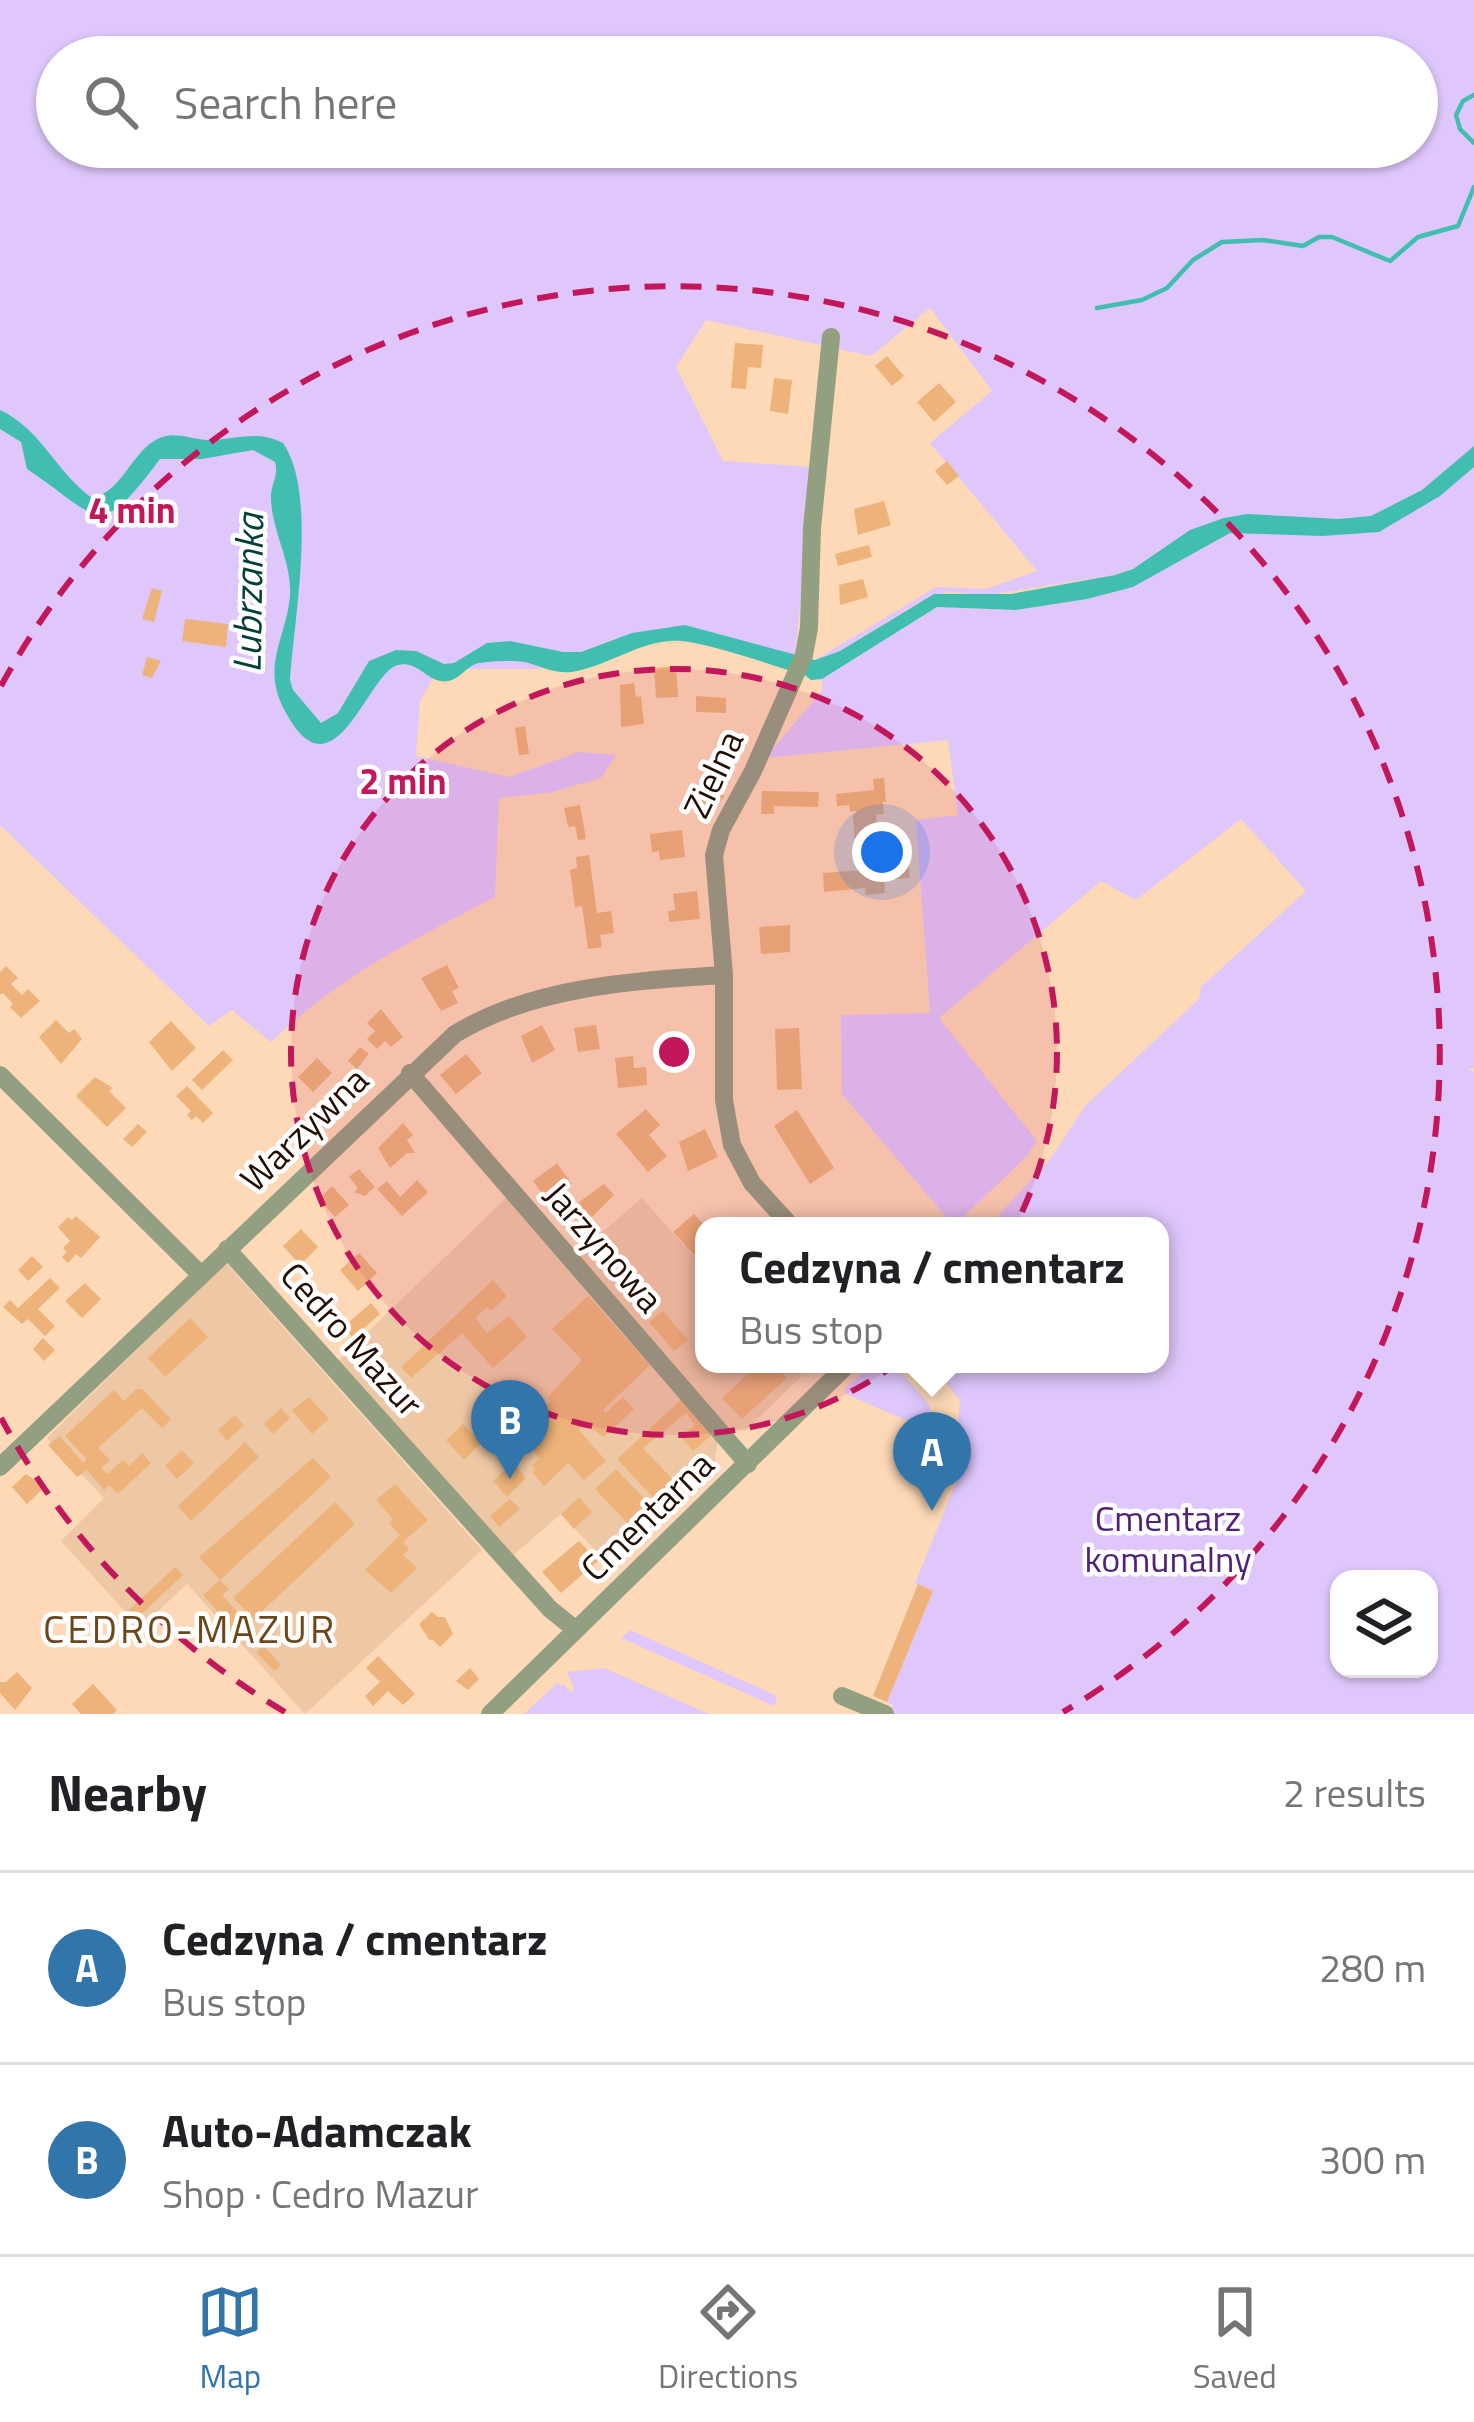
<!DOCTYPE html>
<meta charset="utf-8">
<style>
body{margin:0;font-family:"Titillium Web",sans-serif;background:#f6f6f6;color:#202124}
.controls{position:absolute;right:36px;bottom:36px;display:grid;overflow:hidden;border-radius:24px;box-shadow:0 3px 9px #0004}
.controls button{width:108px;height:108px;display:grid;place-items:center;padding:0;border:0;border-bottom:3px solid #e0e0e0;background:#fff;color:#202124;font:60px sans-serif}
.you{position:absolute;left:882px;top:852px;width:42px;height:42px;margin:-30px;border:9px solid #fff;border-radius:50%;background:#1a73e8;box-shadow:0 0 0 18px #1a73e833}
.badge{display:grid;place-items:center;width:78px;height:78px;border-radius:50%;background:#3175ab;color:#fff;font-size:39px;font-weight:700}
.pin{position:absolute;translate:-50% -99px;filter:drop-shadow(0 3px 6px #0008)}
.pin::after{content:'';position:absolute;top:63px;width:42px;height:36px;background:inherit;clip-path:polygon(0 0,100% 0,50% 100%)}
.popup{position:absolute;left:695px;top:1217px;width:474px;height:156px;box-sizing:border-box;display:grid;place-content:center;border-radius:24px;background:#fff;filter:drop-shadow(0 3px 9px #0005);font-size:39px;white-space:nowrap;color:#757577}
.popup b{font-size:45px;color:#202124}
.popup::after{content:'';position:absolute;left:50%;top:100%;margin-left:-24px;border:24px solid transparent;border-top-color:#fff}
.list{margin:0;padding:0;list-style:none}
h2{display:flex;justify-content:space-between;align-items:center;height:156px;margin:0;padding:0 48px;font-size:51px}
h2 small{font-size:39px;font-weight:400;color:#757577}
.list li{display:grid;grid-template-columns:78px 1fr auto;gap:36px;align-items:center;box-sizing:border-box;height:192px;padding:0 48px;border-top:3px solid #e0e0e0}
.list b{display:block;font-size:45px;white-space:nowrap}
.list p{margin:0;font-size:39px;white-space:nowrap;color:#757577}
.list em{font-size:39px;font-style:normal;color:#757577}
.icon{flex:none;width:66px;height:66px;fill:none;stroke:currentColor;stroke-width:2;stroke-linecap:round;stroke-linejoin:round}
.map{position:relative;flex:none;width:1474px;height:1714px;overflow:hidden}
.search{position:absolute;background:#fff;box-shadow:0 3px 9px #0004;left:36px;right:36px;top:36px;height:132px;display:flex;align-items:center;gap:30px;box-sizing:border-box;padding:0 42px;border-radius:66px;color:#757577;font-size:45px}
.sheet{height:540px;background:#fff}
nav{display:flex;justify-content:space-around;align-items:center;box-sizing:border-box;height:168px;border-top:3px solid #e0e0e0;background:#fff;font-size:33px;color:#757577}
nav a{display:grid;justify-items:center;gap:6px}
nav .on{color:#3175ab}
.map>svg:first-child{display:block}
.built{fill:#eec8a4}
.green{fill:#dfc7fb;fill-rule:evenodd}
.water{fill:#42beb1}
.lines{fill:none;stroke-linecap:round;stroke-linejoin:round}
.stream{stroke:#42beb1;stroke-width:4.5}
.building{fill:#edb37a}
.street{stroke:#939f81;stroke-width:18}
.ring{fill:none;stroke:#c2185b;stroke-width:6;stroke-dasharray:21 15}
.labels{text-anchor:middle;stroke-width:9;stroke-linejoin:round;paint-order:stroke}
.street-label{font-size:36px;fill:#210d00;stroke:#fff}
.park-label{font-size:36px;fill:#512277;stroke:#fff}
.water-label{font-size:39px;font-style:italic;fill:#043e39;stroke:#fff}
.neighbourhood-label{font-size:39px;letter-spacing:3px;fill:#6d4619;stroke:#fff}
.centre{fill:#c2185b;stroke:#fff;stroke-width:6}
.ring-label{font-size:36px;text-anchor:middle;font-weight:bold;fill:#c2185b;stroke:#fff;stroke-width:9;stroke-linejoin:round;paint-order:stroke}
</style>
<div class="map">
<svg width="1474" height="1714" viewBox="0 0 1474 1714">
<rect width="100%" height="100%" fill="#fdd9b7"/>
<path class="built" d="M507,1197L718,1440L714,1465L610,1566L561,1514L510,1558L337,1362Z
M642,1198L704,1268V1364H791L802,1376L745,1431H729L574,1256Z
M226,1263L482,1550L305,1714L187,1584L140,1628L61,1541L104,1498L47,1438Z"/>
<path class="green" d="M0,0H1474V1068L1468,1069L1474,1072V1714H889L893,1705L887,1702L933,1591L915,1583L970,1449L957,1443L960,1400L931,1364H1160V1226H989L1051,1158L1085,1106L1199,999L1201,987L1306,891L1241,819L1136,900L1101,881L939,1018L1037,1141L1027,1156L954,1226L842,1094L841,1015L930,1013L916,820L958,815L948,740L765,758L822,691V679L937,607L1016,610L1087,599L1133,587L1229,533L1115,575L981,596L949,591L916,604L840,651L815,660L936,587L985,589L1037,571L930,443L992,391L930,308L871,356L706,320L676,367L723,461L814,467L795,658L685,625L612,640L538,669H438L420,701L416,756L509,777L579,752L616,755L601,778L548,793L499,798L495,897C411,941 341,975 271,1042L232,1010L209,1026L0,825ZM57,57H1417V147H57ZM1339,1579H1429V1669H1339Z
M872,1364H894L929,1404L935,1433L846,1394L845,1388Z
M630,1630L775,1695L777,1701L774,1706L621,1638Z
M604,1668L709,1714H524L557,1683L561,1686L564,1684L571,1693L574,1688L567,1672Z"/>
<path class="water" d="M0,410C41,429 56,472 92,498C121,492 130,456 154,441C173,429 188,439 208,440C235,440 257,429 283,443C318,494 294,618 290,680L293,690L321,723L338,713L369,661L396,650L416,651L444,664L454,663L487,643L510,641L563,652H581L632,633L685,625L815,660L840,651L934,594H1011L1115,575L1133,569L1190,530L1224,518L1247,514L1339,519L1371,516L1422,490L1474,446V467L1440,496L1379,532L1322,536L1230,533L1133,587L1087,599L1016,610L937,607L822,679L811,680L805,675C770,665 716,645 682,641C644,638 612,664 577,671C558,676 542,666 524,662C512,660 491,661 479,663C467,665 461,679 448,681C429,685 419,660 398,665C368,671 334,804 285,711C260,666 287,637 290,595C292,561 271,530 271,497C271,483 279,476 275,462L253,450L202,459H160C97,543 102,519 27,469L21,442L0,429Z"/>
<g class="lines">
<path class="stream" d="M1474,95L1463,101L1456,115L1460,129L1474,143
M1097,308L1142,300L1167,288L1193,260L1222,242L1263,240L1303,246L1319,237H1332L1390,261L1418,237L1458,226L1474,187"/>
</g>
<path class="building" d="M735,343L763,345L761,368L748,367L746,389L731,388Z
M887,356L904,376L892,386L875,366Z
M774,378L792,380L788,414L770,411Z
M939,383L956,402L934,422L917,402Z
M947,461L959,476L947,485L935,471Z
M884,501L891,525L858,535L854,509Z
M869,545L872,557L838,566L835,554Z
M863,579L868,597L840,605L839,585Z
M152,588L162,591L154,622L142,619Z
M185,619L228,624L226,647L182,641Z
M147,657L161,661L152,678L142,675Z
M676,666L678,697L656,698L654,668Z
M634,683L636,697L641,696L644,724L621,727L620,685Z
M696,696L726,698V713L696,712Z
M525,726L529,754L519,755L515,728Z
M884,778L886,802H883L884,814H876L879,844L906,842L910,878L884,880L885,893L866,895L865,888L824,892L823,873L863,870L862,845H855L853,816L857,811L850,812L849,805L837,806L836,794L874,790L873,779Z
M705,779L724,789L721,794L725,796L714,808L694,798Z
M762,791L819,792L818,807L774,806V814H761Z
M580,805L586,839L578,840L575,826L568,827L564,808Z
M682,830L685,857L660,860L659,851L652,852L650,834Z
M589,855L597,913L611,911L614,933L600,935L602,947L588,949L582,906L575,907L570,870L577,868L576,857Z
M697,891L700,919L669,922L668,911L675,910L673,894Z
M790,925V952L761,954L759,927Z
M447,965L459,988L452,991L458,1003L441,1011L421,978Z
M6,966L18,978L11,984L22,995L28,989L40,1001L21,1018L10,1007L13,1004L3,993L0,995V972Z
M381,1009L403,1037L391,1047L385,1041L377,1049L367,1039L375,1031L367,1023Z
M56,1020L69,1033L74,1029L82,1039L61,1064L39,1037Z
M171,1021L196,1048L172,1071L149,1042Z
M542,1025L555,1050L532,1063L521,1036Z
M596,1025L600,1049L578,1052L574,1028Z
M799,1028L802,1089L777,1090L775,1029Z
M360,1047L369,1054L357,1069L348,1061Z
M223,1050L233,1060L202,1090L192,1080Z
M466,1054L482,1073L456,1094L440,1075Z
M633,1056L634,1068L646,1067L647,1085L618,1088L615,1058Z
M317,1058L332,1073L313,1092L298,1077Z
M95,1077L113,1088L109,1091L126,1108L107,1127L76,1096Z
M187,1086L213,1113L203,1123L196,1116L192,1120L187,1115L191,1111L176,1096Z
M646,1109L660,1125L649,1135L667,1156L648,1172L616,1134Z
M797,1110L834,1168L810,1184L774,1126Z
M403,1123L413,1135L407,1140L415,1153H407L390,1168L378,1148Z
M138,1124L147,1132L132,1147L123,1139Z
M705,1129L718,1157L688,1171L679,1142Z
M557,1163L572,1184L548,1201L533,1181Z
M359,1169L375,1187L365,1196L354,1192L358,1188L349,1177Z
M417,1180L428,1192L402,1216L377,1189L387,1181L400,1197Z
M604,1184L614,1195L592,1217L590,1215L580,1223L568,1210Z
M332,1186L349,1205L335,1217L319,1199Z
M694,1214L704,1225V1246L694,1255L673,1232Z
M76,1216L100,1237L81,1258L76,1254L68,1263L62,1257L67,1252L63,1248L70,1241L58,1227L68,1217L72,1220Z
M301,1229L318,1247L300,1265L283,1246Z
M359,1253L377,1273L358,1291L340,1270Z
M32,1256L43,1267L28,1281L18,1270Z
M50,1278L60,1288L38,1309L55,1326L45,1336L28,1319L22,1324L3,1307L10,1300L18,1308Z
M493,1280L507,1296L491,1311L487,1307L475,1318L487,1333L509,1316L527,1337L493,1368L462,1333L411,1378L401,1367Z
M85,1283L101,1299L82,1318L65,1301Z
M588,1296L650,1365L603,1410L606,1413L623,1397L634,1409L604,1437L585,1424L579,1430L606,1461L584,1480L568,1463L544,1486L532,1472L535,1469L532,1465L540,1459L514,1430L551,1401L547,1398L582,1360L552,1329Z
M371,1303L380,1314L353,1338L343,1327Z
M663,1311L688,1340L674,1351L649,1322Z
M190,1318L208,1337L165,1377L148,1358Z
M43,1338L55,1350L44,1361L33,1349Z
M759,1364H773L787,1378L742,1419L722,1398Z
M136,1389H142L171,1419L162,1428L142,1408L98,1448L110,1460L101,1468L107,1474L123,1460L129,1466L142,1453L151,1463L118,1494L109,1485L104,1490L87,1470L77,1477L48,1445L60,1436L83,1463L87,1459L65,1436L114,1390L124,1401Z
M309,1397L329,1419L312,1434L292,1410Z
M682,1399L713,1434L693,1451L681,1437L695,1425L686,1413L643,1448L677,1484L658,1503L617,1459Z
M281,1408L290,1418L273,1434L264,1424Z
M235,1415L244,1425L227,1441L218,1430Z
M463,1424L481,1443L464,1460L446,1440Z
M245,1442L259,1457L191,1521L178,1506Z
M182,1450L194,1463L177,1479L165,1466Z
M313,1458L331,1477L220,1580L229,1589L222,1595L258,1635L248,1645L203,1595L220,1580L199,1557Z
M513,1463L526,1478L507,1497L493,1481Z
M616,1469L661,1516L640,1536L595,1489Z
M26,1474L45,1487L27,1504L12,1487Z
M395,1484L428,1520L403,1542L409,1549L403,1555L417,1568L391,1593L365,1570L400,1535L389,1523L393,1519L376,1500Z
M579,1497L592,1512L574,1529L561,1514Z
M510,1499L520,1509L499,1527L490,1516Z
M335,1502L355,1524L254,1619L233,1598Z
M579,1541L598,1561L561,1593L542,1572Z
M175,1567L183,1575L135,1620L127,1612Z
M918,1584L933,1591L887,1702L873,1696Z
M432,1612L438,1617H445L453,1634L440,1647L432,1639L430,1641L419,1624Z
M264,1646L281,1665L274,1671L256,1652Z
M378,1656L415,1694L403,1705L388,1691L373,1706L365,1696L380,1682L366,1668Z
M470,1668L479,1679L468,1690L456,1681Z
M17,1672L32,1688L15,1710L0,1693V1682H6Z
M93,1684L117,1710L113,1714H81L72,1704Z"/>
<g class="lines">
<path class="street" d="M410,1073L748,1464
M0,1075L200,1274
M791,1226L752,1183L732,1145L724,1100V975L714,855L721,830L753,771L804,655L809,628L812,528L831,337
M227,1249L550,1609L576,1630
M0,1467L455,1034C534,986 633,981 724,975
M842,1696L885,1714
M490,1714L848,1364"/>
</g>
<circle cx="674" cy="1052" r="383" fill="#c2185b" fill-opacity=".12"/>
<g class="ring">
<circle cx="674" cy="1052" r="383"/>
<path d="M285 1712A766 766 0 0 1 1 1418M1 686A766 766 0 1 1 1063 1712"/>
</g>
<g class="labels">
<g class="street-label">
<text transform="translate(713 774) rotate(-65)" y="13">Zielna</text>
<text transform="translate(304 1129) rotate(-44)" y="13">Warzywna</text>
<text transform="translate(604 1247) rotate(49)" y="13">Jarzynowa</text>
<text transform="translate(352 1339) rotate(48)" y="13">Cedro Mazur</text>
<text transform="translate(647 1516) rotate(-44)" y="13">Cmentarna</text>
</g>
<g class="park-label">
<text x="1168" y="1531">Cmentarz<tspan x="1168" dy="41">komunalny</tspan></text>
</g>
<g class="water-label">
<text transform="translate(248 593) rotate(-89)" y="14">Lubrzanka</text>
</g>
<g class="neighbourhood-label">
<text x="190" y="1643">CEDRO-MAZUR</text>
</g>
</g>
<circle cx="674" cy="1052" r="18" class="centre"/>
<g class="ring-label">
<text x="132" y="523">4 min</text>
<text x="403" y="794">2 min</text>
</g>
</svg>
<div class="controls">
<button><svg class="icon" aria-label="layers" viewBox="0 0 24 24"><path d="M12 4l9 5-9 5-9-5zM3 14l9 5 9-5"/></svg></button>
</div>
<div class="you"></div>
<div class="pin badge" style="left:932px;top:1511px">A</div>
<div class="popup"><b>Cedzyna / cmentarz</b>Bus stop</div>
<div class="pin badge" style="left:510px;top:1479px">B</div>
<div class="search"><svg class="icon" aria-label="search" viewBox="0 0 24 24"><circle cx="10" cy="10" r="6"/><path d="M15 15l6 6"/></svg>Search here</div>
</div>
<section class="sheet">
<h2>Nearby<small>2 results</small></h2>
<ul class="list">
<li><span class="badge">A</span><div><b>Cedzyna / cmentarz</b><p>Bus stop</p></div><em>280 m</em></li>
<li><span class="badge">B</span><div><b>Auto-Adamczak</b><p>Shop · Cedro Mazur</p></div><em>300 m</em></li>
</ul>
</section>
<nav>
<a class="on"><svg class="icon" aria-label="map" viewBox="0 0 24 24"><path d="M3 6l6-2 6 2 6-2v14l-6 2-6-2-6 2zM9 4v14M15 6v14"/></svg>Map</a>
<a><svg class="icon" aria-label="directions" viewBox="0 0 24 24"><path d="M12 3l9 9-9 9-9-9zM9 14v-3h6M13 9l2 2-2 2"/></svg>Directions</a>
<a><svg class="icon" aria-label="saved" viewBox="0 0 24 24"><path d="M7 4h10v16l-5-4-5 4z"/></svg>Saved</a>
</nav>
